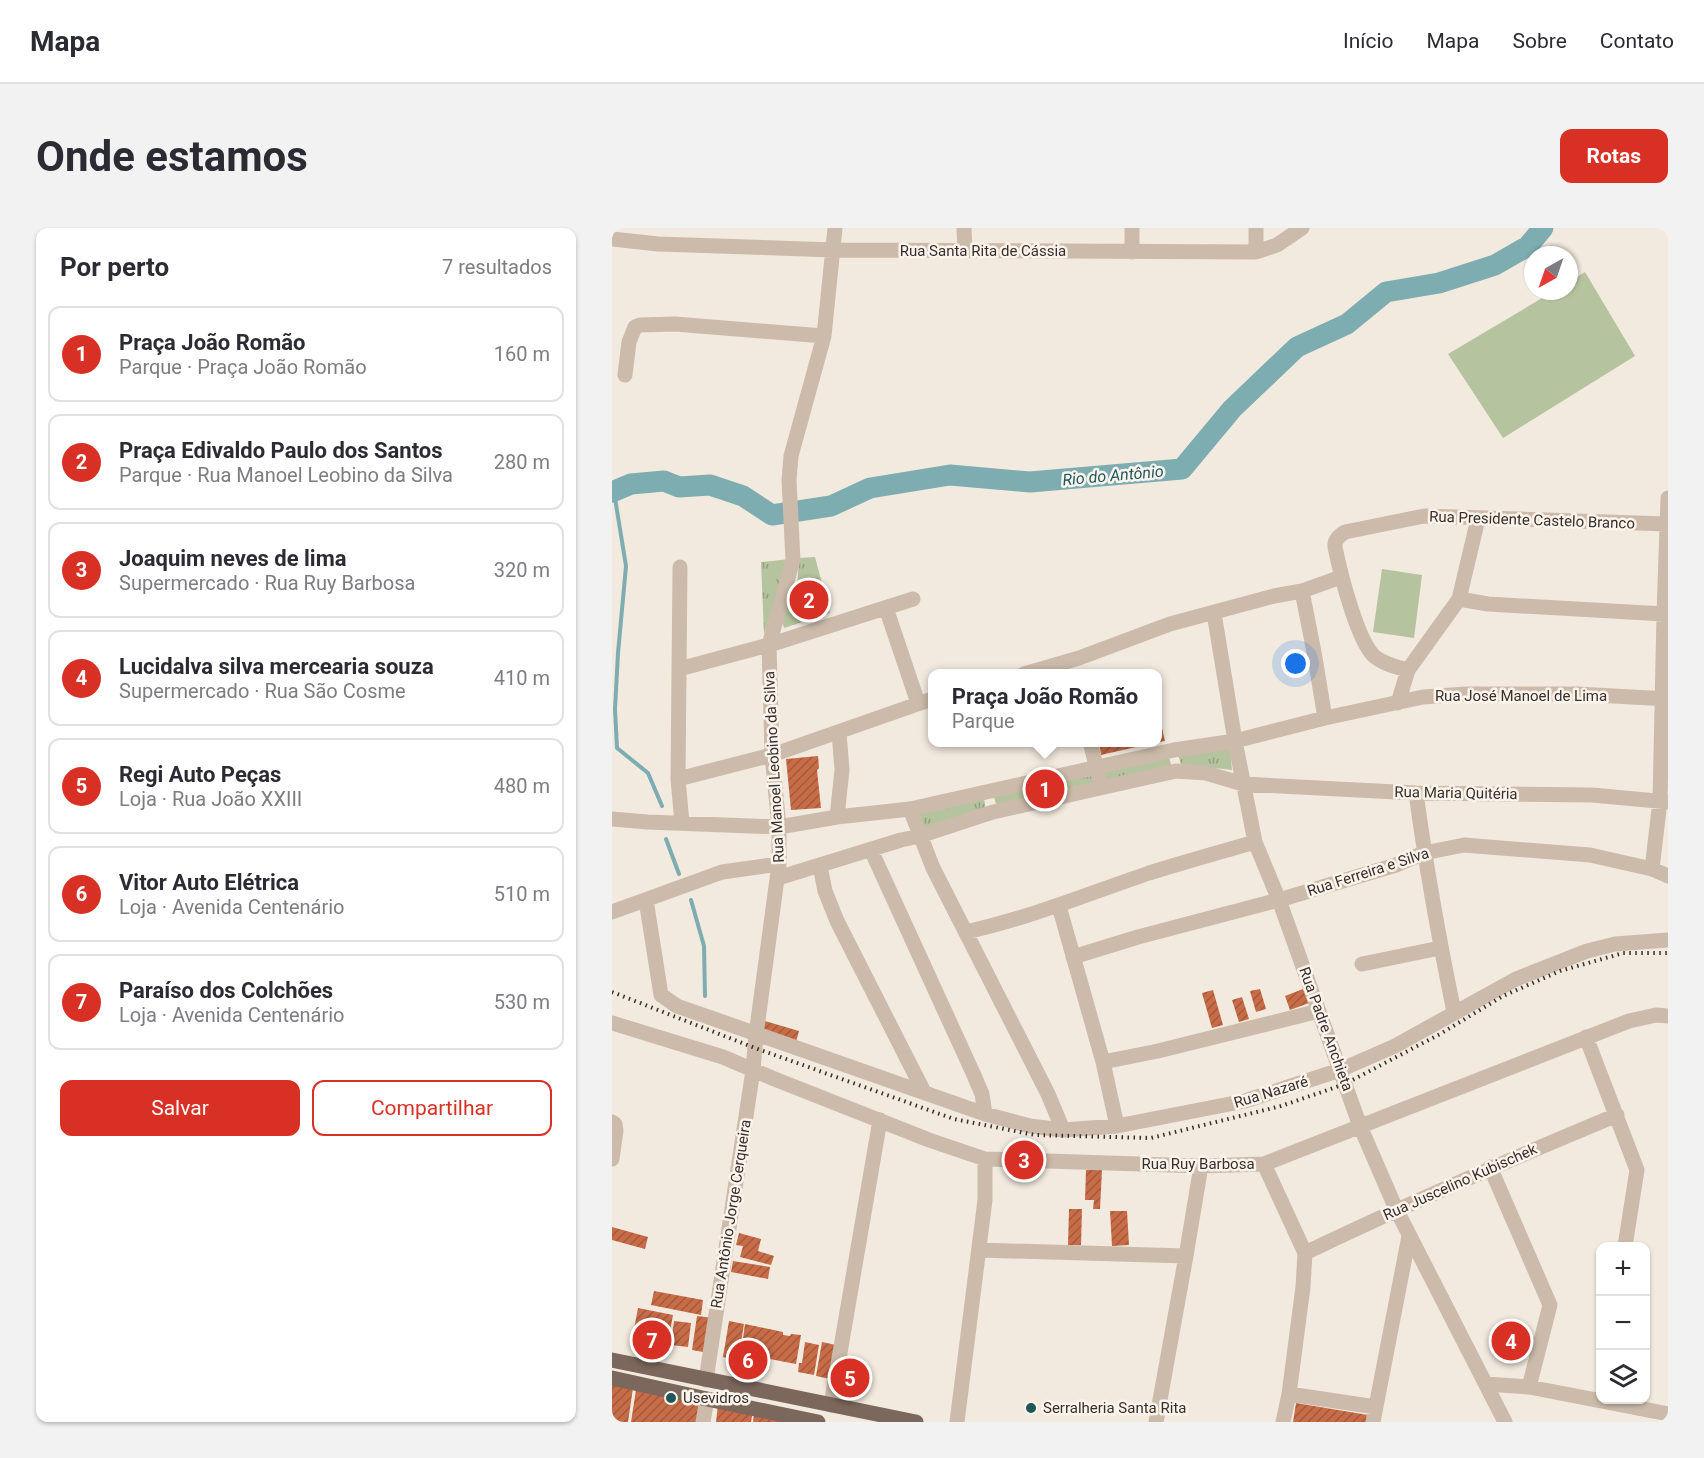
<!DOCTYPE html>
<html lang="pt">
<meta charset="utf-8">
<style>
body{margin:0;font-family:Roboto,sans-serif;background:#f2f2f3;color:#2b2b33}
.controls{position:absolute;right:18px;bottom:18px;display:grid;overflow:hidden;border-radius:12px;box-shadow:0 2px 4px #0004}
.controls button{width:54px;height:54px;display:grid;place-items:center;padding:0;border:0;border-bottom:2px solid #e1e1e2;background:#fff;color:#2b2b33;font:30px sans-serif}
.compass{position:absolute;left:912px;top:18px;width:54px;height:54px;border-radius:50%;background:#fff;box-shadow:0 2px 4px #0004;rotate:220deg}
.you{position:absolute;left:684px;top:436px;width:21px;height:21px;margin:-15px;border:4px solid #fff;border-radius:50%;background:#1a73e8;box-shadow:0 0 0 9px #1a73e833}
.badge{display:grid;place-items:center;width:39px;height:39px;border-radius:50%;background:#d93025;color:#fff;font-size:20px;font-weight:700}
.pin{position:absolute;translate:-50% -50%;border:3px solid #fff;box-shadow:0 2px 6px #0006}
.popup{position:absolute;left:316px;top:441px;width:234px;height:78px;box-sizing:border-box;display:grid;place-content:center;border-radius:12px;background:#fff;filter:drop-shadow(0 2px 4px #0005);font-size:20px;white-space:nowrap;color:#7c7c81}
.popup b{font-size:22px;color:#2b2b33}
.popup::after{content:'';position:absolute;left:50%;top:100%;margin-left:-12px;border:12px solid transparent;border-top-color:#fff}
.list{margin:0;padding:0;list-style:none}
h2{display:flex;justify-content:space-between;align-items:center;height:78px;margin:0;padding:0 24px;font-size:26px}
h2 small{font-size:20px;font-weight:400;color:#7c7c81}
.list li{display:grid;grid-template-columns:39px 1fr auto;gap:18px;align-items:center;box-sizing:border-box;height:96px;margin:0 12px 12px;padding:0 12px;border:2px solid #e1e1e2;border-radius:12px}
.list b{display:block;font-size:22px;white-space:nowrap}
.list p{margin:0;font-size:20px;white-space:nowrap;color:#7c7c81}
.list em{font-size:20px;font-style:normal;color:#7c7c81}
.actions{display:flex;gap:12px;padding:18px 24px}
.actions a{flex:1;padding:14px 0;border:2px solid #d93025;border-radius:12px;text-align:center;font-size:21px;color:#d93025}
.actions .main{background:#d93025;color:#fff}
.icon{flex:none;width:33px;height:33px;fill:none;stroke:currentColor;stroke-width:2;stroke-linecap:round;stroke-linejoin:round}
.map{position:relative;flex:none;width:1056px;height:1194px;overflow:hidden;border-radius:12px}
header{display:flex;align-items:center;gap:36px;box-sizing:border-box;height:84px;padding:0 30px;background:#fff;border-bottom:2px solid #e1e1e2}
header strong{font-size:28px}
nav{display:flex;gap:33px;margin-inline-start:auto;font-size:21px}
.intro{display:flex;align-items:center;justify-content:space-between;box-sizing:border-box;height:144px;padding:0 36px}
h1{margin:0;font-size:42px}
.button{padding:15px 27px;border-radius:12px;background:#d93025;color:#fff;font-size:21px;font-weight:700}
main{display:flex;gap:36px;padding:0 36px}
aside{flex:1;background:#fff;border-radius:12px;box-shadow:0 2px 4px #0004}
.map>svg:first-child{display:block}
.grass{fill:url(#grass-tufts)}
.pitch{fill:#b5c39e}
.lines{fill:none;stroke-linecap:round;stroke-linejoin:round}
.stream{stroke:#7dadb1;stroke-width:4}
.river{stroke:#7dadb1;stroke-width:21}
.building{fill:url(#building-hatch)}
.minor{stroke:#cba;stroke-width:15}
.major{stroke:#7b675b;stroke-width:15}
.rail{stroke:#392f2a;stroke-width:4;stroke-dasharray:1.5 4.5;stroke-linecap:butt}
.poi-dot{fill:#1e565c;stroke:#fbf4ec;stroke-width:2}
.labels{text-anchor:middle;stroke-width:5;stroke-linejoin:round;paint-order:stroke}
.street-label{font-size:15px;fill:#392f2a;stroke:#fbf4ec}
.poi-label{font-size:15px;fill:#392f2a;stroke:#fbf4ec;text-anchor:start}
.water-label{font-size:16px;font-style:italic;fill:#1e565c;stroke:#fbf4ec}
</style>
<header>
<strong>Mapa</strong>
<nav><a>Início</a><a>Mapa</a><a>Sobre</a><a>Contato</a></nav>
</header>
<div class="intro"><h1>Onde estamos</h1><a class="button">Rotas</a></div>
<main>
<aside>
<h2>Por perto<small>7 resultados</small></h2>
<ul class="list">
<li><span class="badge">1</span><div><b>Praça João Romão</b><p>Parque · Praça João Romão</p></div><em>160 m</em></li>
<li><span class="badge">2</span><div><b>Praça Edivaldo Paulo dos Santos</b><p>Parque · Rua Manoel Leobino da Silva</p></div><em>280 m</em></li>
<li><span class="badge">3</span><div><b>Joaquim neves de lima</b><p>Supermercado · Rua Ruy Barbosa</p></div><em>320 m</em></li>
<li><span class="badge">4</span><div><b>Lucidalva silva mercearia souza</b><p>Supermercado · Rua São Cosme</p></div><em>410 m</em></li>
<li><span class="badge">5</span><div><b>Regi Auto Peças</b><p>Loja · Rua João XXIII</p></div><em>480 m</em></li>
<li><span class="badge">6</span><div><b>Vitor Auto Elétrica</b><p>Loja · Avenida Centenário</p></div><em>510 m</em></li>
<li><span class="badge">7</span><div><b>Paraíso dos Colchões</b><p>Loja · Avenida Centenário</p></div><em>530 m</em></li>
</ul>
<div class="actions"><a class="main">Salvar</a><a>Compartilhar</a></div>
</aside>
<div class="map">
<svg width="1056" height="1194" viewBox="0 0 1056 1194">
<defs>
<pattern id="grass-tufts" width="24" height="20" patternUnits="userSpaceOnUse" patternTransform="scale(1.5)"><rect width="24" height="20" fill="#b5c39e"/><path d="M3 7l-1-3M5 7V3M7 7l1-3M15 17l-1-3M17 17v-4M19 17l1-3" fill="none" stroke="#949f81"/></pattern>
<pattern id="building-hatch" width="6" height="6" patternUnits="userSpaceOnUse" patternTransform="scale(1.5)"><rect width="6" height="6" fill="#c86c48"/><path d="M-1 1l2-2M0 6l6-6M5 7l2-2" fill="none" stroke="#a3593c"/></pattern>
</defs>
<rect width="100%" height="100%" fill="#f3eadf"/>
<path class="grass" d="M203,329L218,385L172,400L170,392L185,359L187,330Z
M178,331L152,406L149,334Z
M618,520L620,542L569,536L566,527Z
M557,528L559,537L495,553L490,544Z
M480,544L483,556L385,579L381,566Z
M372,570L374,583L309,602L305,583Z"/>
<path class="pitch" d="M973,44L1023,128L891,210L836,126L942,63H957V54Z
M770,341L810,347L802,410L761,404Z"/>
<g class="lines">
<path class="stream" d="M2,264L14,338L6,425L3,481L5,520L36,545L50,578
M54,611L67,646
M79,672L92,718L93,768"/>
<path class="river" d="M0,264L19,256L52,253L67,259L98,257L131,268L160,287L219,278L258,260L338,247L418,254L570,241L620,181L685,119L735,96L774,64L827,55L883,37L916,18L931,0"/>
</g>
<path class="building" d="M546,483L553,513L546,514Z
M487,514H541V515L489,527Z
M206,528L207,540L205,542L209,580L179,582L174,531Z
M648,761L654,781L644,784L638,763Z
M691,761L697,775L678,782L673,768Z
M601,762L611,797L600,800L590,765Z
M630,769L637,791L627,794L620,772Z
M153,793L187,803L184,814L150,804Z
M474,942H490L488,981H481L482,972H473Z
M457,981H470L469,1017H456Z
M498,983H515L517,1017L500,1018Z
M0,999L36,1009L33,1021L0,1012Z
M127,1005L149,1011L146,1023L162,1028L159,1037L128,1029L131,1018L124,1017Z
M121,1033L158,1039L156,1051L119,1044Z
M42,1063L91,1072L89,1087L39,1077Z
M26,1080L61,1087L55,1119L20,1112Z
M85,1088L102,1090L97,1125L80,1122Z
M62,1093L79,1095L76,1119L59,1117Z
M117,1093L132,1096L126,1132L111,1129Z
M133,1096L171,1104V1107L178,1108L179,1106L189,1107L184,1136L148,1129L147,1135L128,1132Z
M193,1114L207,1117L202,1147L186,1144L187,1135H190Z
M210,1114L229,1118L223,1152L204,1148Z
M0,1156L21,1160L16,1194H0Z
M24,1162L91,1173L87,1194H19Z
M684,1175L756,1187L754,1194H681Z
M106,1177L141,1183L139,1194H104Z
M142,1186L179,1194H141Z"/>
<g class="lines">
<path class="minor" d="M352,0L353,23
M644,0V24
M0,11L46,16L222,22L644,24L665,17L690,0
M520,24V0
M13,147L17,114L23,99L28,97L63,96L212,108
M68,339L66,551L70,595
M690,363L702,424L713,490
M847,371L876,376L1052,386
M274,380L306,475
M602,385L623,513L643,614L667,672L748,898L784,981L893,1194
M67,441L157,417L301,371
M796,442C785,439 771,436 762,428C745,412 728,344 723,319C722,312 727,308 733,304L812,288L1056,296
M412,446L467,430L558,396L662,368L690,363L729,349
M786,475L796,442L847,371L866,291
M478,514L487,549
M66,551L160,527L320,471
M804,565C814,639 827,711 842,784
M298,581L321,640L436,866L451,902
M225,589L230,542L227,504
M0,591L35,594L167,599L225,589L298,581L562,522L623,513L713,490L811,469L854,466H965L1056,471
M259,622L361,845L370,866L373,886
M208,638L213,663L225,693L312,864
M1040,641L1048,573L1052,386L1056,270
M166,650L289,612L308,608L381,584L564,543L594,545L631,556L804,565L980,567L1056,574
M34,672L49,767L65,778L333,872L373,886L418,898L451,902L505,898L633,873L728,842L783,818L904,751L975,723L1003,716L1056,712
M447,678L491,834L505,898
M0,684L110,644L167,636
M354,704C417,690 476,666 537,645C572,634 608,624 643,614
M461,729L526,709L667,672L784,637L812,625L852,617L978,627L1040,641L1056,648
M750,736L828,720
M0,795L111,829L160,850L317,912L373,931L589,938L652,936L1017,793L1044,787L1056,788
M974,809L1025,942L1013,1018
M491,834L546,823L707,783
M0,894L3,896L4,903L0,931
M652,936L693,1025L691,1059L677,1166L671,1194
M878,939L938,1077L917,1159
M367,1022L574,1028
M693,1025C795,976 899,931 1005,887
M94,1152L141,842L144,807L167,636V599L160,527L157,417L181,332L177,252L179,228L212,108L223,0
M874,1156L917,1159L1056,1186
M677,1166L764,1179
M219,1177L268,892
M91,1194L95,1171
M345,1194L373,972V931
M544,1194L574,1028L589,938
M761,1194L797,1008"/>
<path class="major" d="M0,1132L304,1194
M0,1150L95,1171L206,1194"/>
<path class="rail" d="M0,764L143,820L342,891L423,907L539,910L669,878L733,856L828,806L891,768L948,743L1011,725H1056"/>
</g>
<g class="poi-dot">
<circle cx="59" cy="1170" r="6"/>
<circle cx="419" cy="1180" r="6"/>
</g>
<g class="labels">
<g class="street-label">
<text x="371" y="28">Rua Santa Rita de Cássia</text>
<text transform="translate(920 292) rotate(2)" y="5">Rua Presidente Castelo Branco</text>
<text x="909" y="473">Rua José Manoel de Lima</text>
<text transform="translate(162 539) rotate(-93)" y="5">Rua Manoel Leobino da Silva</text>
<text transform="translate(844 565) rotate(1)" y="5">Rua Maria Quitéria</text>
<text transform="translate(756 644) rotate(-18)" y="5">Rua Ferreira e Silva</text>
<text transform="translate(714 801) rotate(70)" y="5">Rua Padre Anchieta</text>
<text transform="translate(659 864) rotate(-17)" y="5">Rua Nazaré</text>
<text x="586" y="941">Rua Ruy Barbosa</text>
<text transform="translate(848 954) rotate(-24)" y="5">Rua Juscelino Kubischek</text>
<text transform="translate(119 986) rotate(-81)" y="5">Rua Antônio Jorge Cerqueira</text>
</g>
<g class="poi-label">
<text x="71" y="1175">Usevidros</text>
<text x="431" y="1185">Serralheria Santa Rita</text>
</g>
<g class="water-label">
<text transform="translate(501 247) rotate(-5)" y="6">Rio do Antônio</text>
</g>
</g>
</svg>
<div class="controls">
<button>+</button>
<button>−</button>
<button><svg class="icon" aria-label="layers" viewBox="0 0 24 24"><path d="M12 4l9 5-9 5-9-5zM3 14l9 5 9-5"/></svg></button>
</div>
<svg class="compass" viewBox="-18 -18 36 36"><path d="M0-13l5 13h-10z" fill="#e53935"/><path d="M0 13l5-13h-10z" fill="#7c7c81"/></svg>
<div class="you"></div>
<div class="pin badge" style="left:433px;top:561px">1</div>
<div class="popup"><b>Praça João Romão</b>Parque</div>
<div class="pin badge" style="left:197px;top:372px">2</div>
<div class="pin badge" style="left:412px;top:932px">3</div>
<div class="pin badge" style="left:899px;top:1113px">4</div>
<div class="pin badge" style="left:238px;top:1150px">5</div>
<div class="pin badge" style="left:136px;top:1132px">6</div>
<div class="pin badge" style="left:40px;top:1112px">7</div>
</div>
</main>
